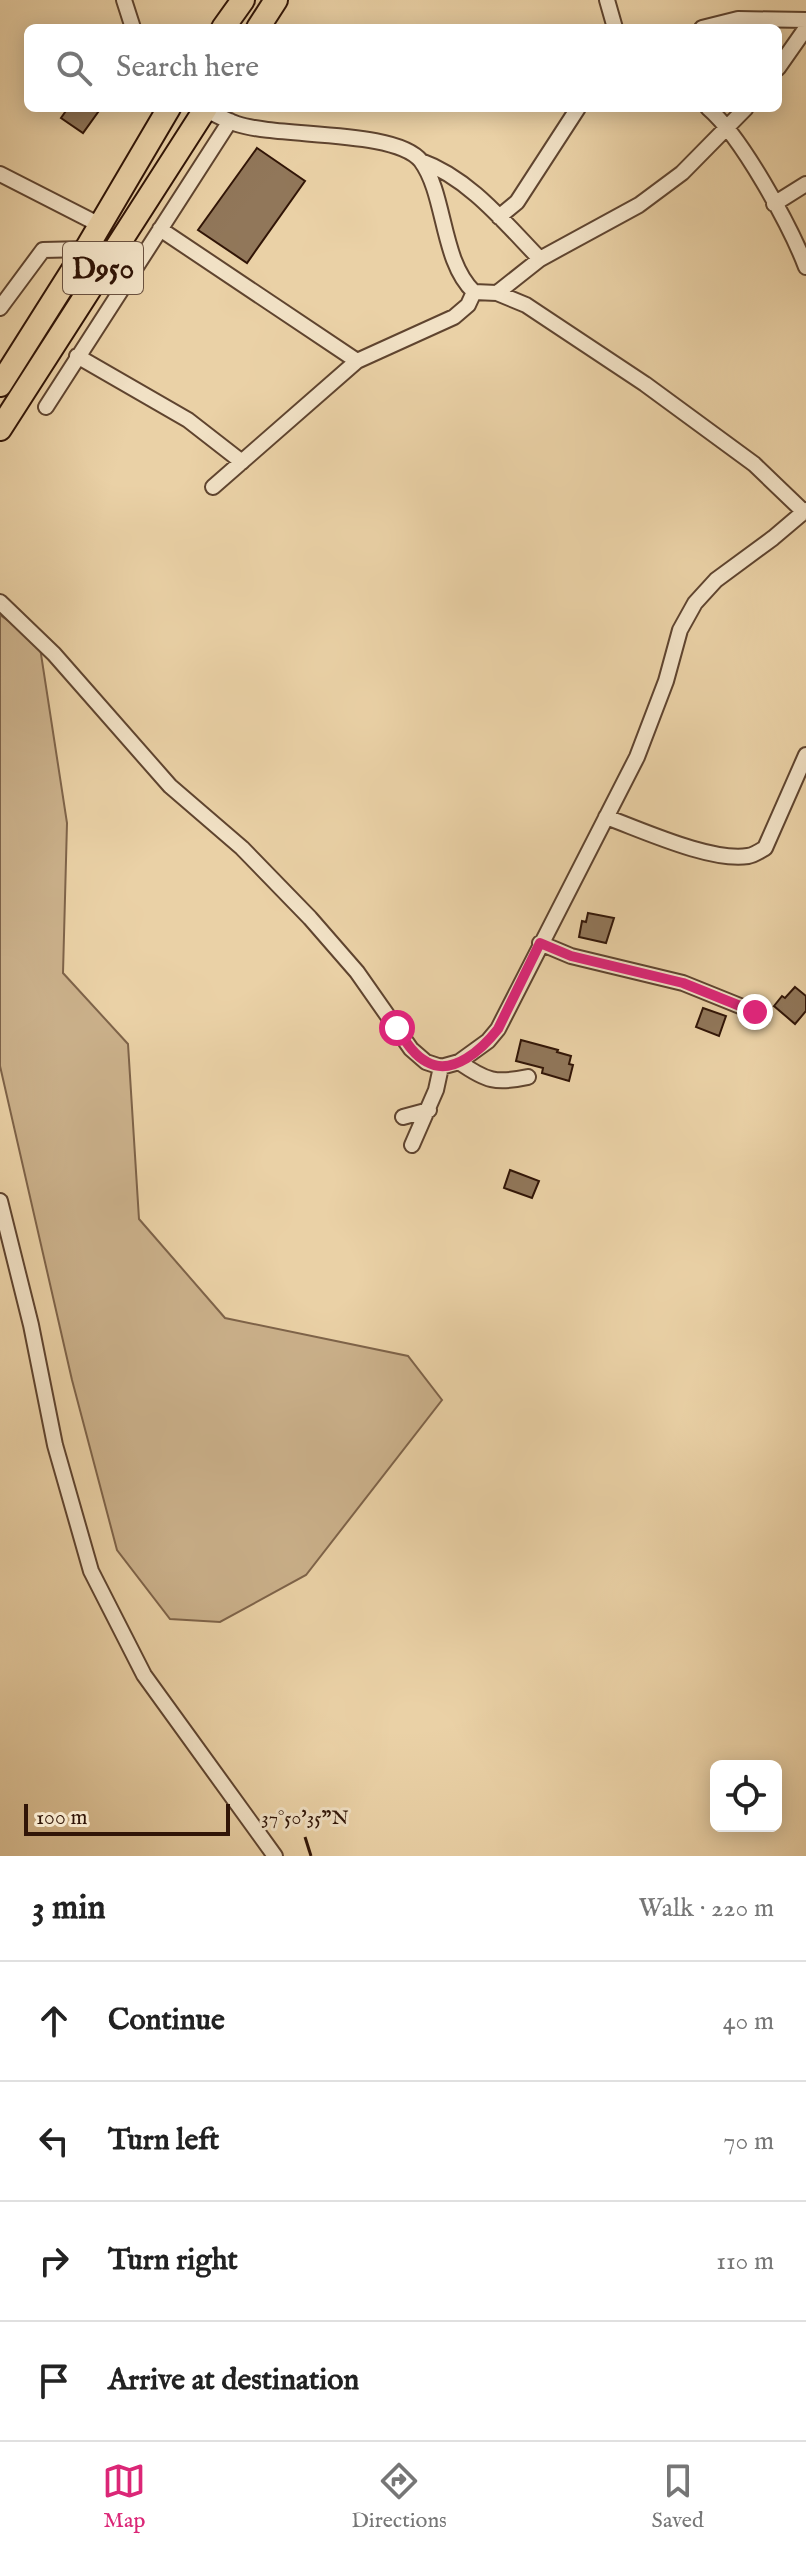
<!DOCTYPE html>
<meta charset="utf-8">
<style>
body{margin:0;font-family:"IM FELL English",serif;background:#f6f6f6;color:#222}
.controls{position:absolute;right:24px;bottom:24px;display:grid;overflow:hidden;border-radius:12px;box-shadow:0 4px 20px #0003}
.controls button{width:72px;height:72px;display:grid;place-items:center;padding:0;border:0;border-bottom:2px solid #e0e0e0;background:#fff;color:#222;font:40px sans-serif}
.scale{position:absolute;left:24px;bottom:20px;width:206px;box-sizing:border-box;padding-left:8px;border:4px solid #311507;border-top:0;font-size:22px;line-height:28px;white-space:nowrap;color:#311507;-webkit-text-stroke:6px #f1e1c5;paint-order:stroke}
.stop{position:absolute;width:24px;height:24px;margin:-18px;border:6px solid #db2777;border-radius:50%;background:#fff}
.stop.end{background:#db2777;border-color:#fff;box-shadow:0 2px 8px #0008}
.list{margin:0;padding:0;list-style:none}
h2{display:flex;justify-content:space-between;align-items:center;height:104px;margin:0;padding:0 32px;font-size:34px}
h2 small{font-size:26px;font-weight:400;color:#767676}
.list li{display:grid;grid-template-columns:52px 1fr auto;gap:24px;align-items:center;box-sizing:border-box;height:120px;padding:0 32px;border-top:2px solid #e0e0e0}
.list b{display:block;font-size:30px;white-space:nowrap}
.list em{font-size:26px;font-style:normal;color:#767676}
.icon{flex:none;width:44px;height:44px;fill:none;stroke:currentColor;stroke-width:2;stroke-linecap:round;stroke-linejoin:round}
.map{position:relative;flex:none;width:806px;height:1856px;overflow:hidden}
.search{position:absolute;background:#fff;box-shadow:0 4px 20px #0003;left:24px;right:24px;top:24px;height:88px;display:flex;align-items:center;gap:20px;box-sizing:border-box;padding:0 28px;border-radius:12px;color:#767676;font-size:30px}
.sheet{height:584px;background:#fff}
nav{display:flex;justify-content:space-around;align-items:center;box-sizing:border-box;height:112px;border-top:2px solid #e0e0e0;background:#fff;font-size:22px;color:#767676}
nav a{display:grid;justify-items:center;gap:4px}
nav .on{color:#db2777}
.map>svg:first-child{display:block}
.green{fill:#cbb18b;stroke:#7e6349;stroke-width:2}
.building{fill:#91775a;stroke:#311507;stroke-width:2}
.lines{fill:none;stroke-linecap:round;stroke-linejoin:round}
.minor-casing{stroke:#5f442f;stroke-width:18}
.highway-casing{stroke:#311507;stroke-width:26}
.minor{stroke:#f1e1c5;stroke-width:14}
.highway{stroke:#ead1a6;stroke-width:22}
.route{stroke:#db2777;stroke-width:10}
.ticks{fill:none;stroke:#311507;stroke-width:3}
.labels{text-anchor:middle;stroke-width:6;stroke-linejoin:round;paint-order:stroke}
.shield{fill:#f1e1c5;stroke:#6b5240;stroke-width:2}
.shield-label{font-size:30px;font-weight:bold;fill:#311507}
.ticks-label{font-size:20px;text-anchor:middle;fill:#311507;stroke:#f1e1c5;stroke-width:6;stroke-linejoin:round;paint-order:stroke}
</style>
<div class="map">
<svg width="806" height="1856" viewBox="0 0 806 1856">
<rect width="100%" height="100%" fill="#ead1a6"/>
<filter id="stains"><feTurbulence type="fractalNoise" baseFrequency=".0025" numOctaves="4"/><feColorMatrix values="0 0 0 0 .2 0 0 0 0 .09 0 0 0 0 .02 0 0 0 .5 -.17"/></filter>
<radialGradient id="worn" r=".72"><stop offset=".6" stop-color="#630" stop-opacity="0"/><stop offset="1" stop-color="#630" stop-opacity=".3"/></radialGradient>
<path class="green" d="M0,615L39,641L67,823L63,973L128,1044L139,1219L225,1318L408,1356L442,1400L306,1575L220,1622L170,1619L117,1550L72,1380L0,1066Z"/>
<path class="building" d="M68,108H101L83,133L61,118Z
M257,148L305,181L247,263L198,230Z
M588,913L614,918L606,943L579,937L582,921L586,922Z
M795,987L806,996V1011L795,1024L774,1006L782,996L785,998Z
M703,1008L726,1016L719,1036L696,1027Z
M521,1040L558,1050L557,1052L571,1056L569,1064L573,1065L569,1081L542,1073L543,1068L516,1061Z
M510,1170L539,1181L532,1198L504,1188Z"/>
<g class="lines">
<defs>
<path id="minor" d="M124,0L133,28
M607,0L615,28
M702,28L738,19L806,20
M778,68L806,28
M203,108C214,114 225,120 237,124C279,138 396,129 421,161C446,195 441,261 474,292L497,293L526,305L645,384L754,464L804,512
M708,108C741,136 790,225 806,267
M421,161C469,178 505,223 540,259
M0,174L100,225
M774,204L806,184
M499,217L517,202L578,108
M160,229L357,361
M497,293L540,259L639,205L682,173L746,108
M0,308L43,250L86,249
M77,356L188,420L242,462
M46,407L230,121
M213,487L357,361L454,317L468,305L474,292
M0,602L54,654L170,786L242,848L310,918L357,972L411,1049L426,1062L441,1067L459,1062L488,1041L498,1029L637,757L666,681L680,630L695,603L716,580L773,538L806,510
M606,817C642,830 711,862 748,856C754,855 760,851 765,848L806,755
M540,943L571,956L683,983L755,1012
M459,1062C486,1081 496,1084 528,1077
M403,1117L429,1110
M412,1145L436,1090L441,1067
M0,1201L31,1325L55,1445L91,1571L144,1675L275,1856"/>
<path id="highway" d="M223,28L243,0
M258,28L276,0
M0,385L86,249L169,108
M0,429L206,108"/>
</defs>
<use href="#minor" class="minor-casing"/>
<use href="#highway" class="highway-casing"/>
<use href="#minor" class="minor"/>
<use href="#highway" class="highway"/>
</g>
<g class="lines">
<path class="route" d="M397,1028C405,1040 413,1055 427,1062C453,1077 483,1048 498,1029L540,943L571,956L683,983L755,1012"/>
</g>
<path class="ticks" d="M305,1837L311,1856"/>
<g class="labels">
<rect class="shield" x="63" y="242" width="80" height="52" rx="6"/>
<g class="shield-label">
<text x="103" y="278">D950</text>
</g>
</g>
<g class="ticks-label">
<text x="305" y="1824">37°50'35"N</text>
</g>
<rect width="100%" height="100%" filter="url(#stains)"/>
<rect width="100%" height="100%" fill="url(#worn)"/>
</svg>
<div class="controls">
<button><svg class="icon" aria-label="locate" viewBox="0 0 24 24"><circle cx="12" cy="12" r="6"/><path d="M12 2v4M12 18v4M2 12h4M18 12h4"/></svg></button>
</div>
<div class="scale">100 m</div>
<div class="stop" style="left:397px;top:1028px"></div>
<div class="stop end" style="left:755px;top:1012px"></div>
<div class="search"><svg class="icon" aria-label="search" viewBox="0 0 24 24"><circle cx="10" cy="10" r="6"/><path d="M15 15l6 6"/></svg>Search here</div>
</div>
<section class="sheet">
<h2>3 min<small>Walk · 220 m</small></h2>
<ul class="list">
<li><svg class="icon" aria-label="ahead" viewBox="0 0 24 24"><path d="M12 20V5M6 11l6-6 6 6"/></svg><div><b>Continue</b></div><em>40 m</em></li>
<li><svg class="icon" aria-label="left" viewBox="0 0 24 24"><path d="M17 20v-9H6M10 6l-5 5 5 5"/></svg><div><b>Turn left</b></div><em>70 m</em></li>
<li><svg class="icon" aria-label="right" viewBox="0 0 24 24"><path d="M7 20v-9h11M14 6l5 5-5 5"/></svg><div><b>Turn right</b></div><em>110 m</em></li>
<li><svg class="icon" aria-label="arrive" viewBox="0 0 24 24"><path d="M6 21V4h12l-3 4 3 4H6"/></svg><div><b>Arrive at destination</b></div></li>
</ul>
</section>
<nav>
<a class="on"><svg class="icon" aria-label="map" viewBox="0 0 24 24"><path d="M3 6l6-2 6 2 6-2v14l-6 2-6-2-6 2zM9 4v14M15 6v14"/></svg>Map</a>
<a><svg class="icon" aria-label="directions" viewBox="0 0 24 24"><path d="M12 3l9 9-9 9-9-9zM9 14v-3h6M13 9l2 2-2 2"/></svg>Directions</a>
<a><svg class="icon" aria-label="saved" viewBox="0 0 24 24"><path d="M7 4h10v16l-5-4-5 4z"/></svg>Saved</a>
</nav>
